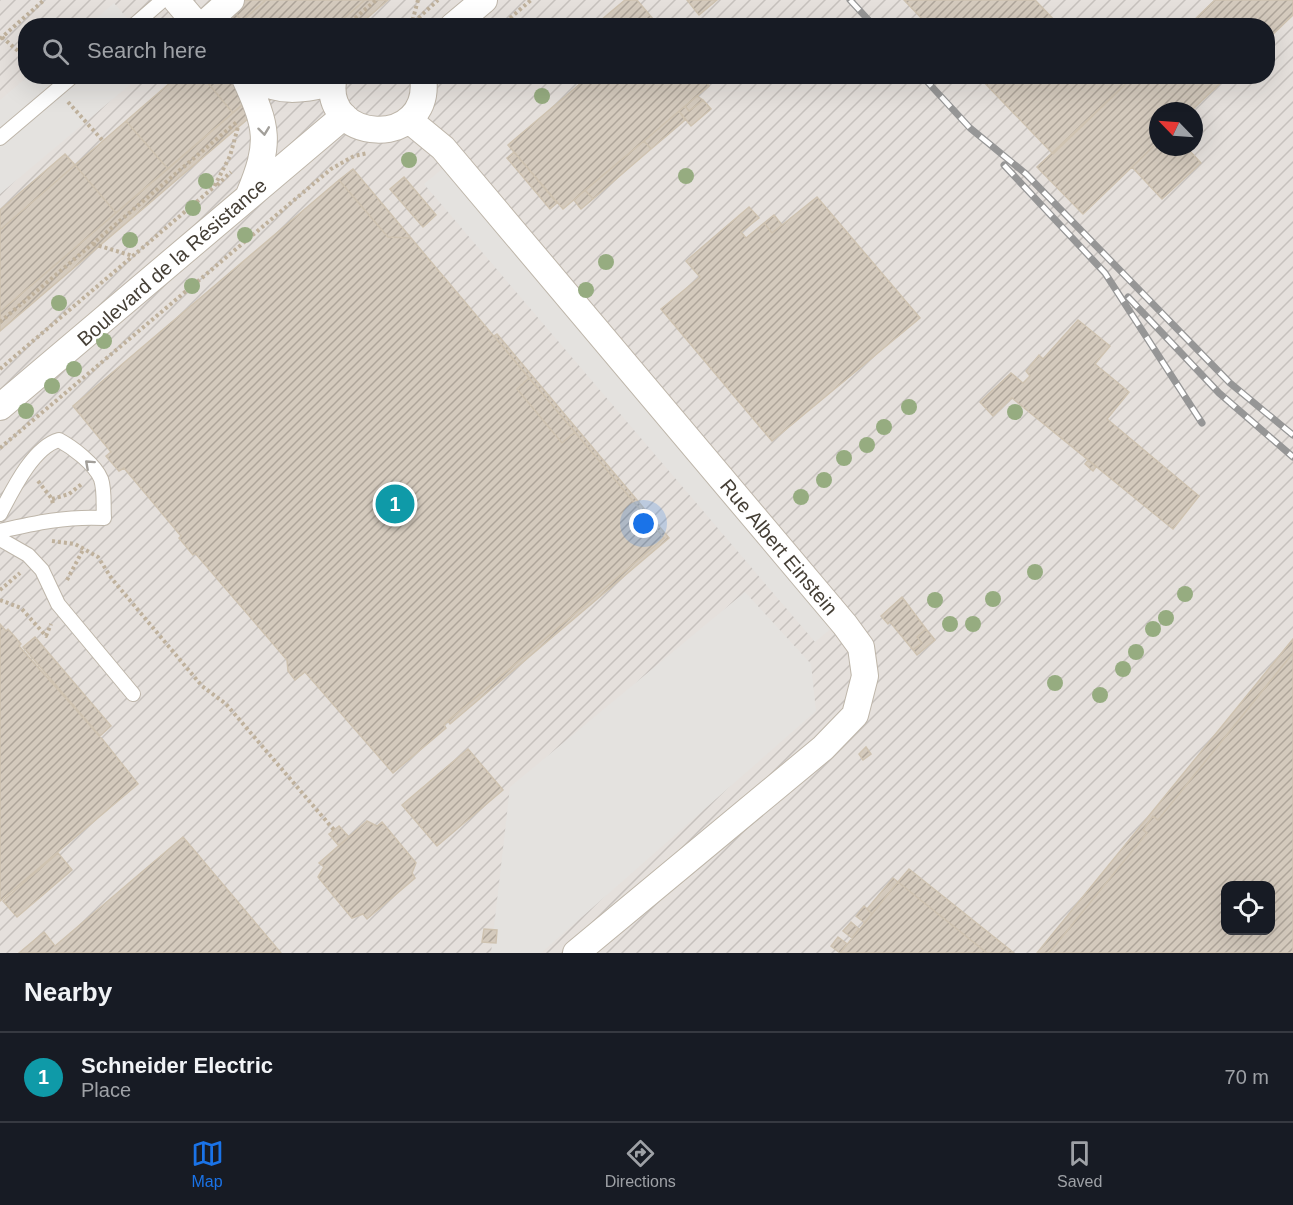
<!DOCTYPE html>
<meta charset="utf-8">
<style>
body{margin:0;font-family:Arial,sans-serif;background:#242831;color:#f1f3f6}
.controls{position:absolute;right:18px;bottom:18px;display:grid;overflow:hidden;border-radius:12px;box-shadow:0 6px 24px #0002}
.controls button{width:54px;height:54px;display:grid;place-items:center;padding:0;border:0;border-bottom:2px solid #363941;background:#171b24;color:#f1f3f6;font:30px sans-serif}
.compass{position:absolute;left:1149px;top:102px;width:54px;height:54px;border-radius:50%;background:#171b24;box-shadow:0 6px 24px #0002;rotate:295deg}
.you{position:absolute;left:644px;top:524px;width:21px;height:21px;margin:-15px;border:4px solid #fff;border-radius:50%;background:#1a73e8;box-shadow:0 0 0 9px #1a73e833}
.badge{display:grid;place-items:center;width:39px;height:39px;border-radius:50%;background:#1a73e8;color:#fff;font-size:20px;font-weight:700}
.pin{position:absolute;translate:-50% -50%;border:3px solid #fff;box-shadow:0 2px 6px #0006}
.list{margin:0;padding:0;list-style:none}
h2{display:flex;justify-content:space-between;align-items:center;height:78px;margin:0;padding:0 24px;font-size:26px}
h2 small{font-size:20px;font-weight:400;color:#9ea1a6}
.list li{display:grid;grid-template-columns:39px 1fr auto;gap:18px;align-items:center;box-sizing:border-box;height:90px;padding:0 24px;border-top:2px solid #363941}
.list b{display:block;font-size:22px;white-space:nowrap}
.list p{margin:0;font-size:20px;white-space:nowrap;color:#9ea1a6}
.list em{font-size:20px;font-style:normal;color:#9ea1a6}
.icon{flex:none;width:33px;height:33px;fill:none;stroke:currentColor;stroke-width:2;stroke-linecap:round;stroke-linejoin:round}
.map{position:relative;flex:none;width:1293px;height:953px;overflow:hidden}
.search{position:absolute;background:#171b24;box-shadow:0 6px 24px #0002;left:18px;right:18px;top:18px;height:66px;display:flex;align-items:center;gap:15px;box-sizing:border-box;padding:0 21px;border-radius:24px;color:#9ea1a6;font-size:22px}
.sheet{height:168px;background:#171b24}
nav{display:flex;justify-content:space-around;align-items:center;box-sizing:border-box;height:84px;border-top:2px solid #363941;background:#171b24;font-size:16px;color:#9ea1a6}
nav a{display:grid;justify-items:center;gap:3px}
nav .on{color:#1a73e8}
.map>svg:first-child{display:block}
.industrial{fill:url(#industrial-furrows);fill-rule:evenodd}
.parking{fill:#e4e2df}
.building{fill:url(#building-hatch);stroke:#cec2b0;stroke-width:1.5;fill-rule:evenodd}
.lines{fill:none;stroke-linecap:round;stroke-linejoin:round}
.lane-casing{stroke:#beb6aa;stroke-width:16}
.street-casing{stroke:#beb6aa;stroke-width:28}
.path{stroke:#bfb19c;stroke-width:4;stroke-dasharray:3 3;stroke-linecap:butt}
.lane{stroke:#fff;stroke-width:14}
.street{stroke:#fff;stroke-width:26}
.rail-casing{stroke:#969696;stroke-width:7}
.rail{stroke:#fff;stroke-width:4.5;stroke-dasharray:14;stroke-linecap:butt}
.tree{fill:#96ac80}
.oneway{stroke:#a29f9a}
.labels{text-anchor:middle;stroke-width:5;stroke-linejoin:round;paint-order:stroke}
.street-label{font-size:20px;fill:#453f36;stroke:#fff}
</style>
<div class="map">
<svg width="1293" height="953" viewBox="0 0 1293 953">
<defs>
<pattern id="industrial-furrows" width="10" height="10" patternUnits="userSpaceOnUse" patternTransform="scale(1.5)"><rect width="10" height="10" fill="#e5e0dc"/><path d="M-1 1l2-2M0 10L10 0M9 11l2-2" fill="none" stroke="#c6c1bd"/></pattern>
<pattern id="building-hatch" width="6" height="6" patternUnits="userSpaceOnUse" patternTransform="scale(1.5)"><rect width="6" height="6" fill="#d4cabd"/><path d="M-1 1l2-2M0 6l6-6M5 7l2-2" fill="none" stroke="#aea59a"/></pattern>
</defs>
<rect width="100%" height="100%" fill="#f3efe7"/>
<path class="industrial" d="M0,0H1293V953H0ZM26,26H1268V76H26ZM1158,111H1194V147H1158ZM1226,886H1270V930H1226Z"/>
<path class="parking" d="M114,3L133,25L88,26Z
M27,77H139L0,194V100Z
M446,166L834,626L815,642L424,184Z
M745,592L811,664L816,711L541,953H491L510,787Z"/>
<path class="building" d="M243,0H266L242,21L232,9Z
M266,0H365L335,26H246L242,21Z
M365,0H388L358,26H335Z
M625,0H637L659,26H594Z
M687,0H717L699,15Z
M904,0H1035L1060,26H929Z
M1215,0H1293V15L1268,39V26H1188Z
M232,9L242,21L237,26H214Z
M178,76H202L233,113L168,169L126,121Z
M202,76H276L233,113Z
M276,76H298L0,331V312Z
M575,76H701L709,86L563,209L508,145L581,83Z
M978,76H1130L1132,78L1053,154Z
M1134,76H1228L1191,111H1158V142L1083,214L1037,167Z
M697,96L703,100L689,111L685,106Z
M703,100L711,109L691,126L679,111L685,106L689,111Z
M679,111L685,120L651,149L644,141Z
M126,121L168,169L116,213L75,165Z
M644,141L651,149L593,199L585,190Z
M1158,142V147H1186L1201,163L1162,199L1132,167Z
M514,152L557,203L550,209L507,158Z
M65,154L75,165L0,230V210Z
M75,165L116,213L0,312V230Z
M353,169L411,238L388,237L339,180Z
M404,177L436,215L423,227L390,189Z
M339,180L388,237L411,238L529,378L517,389L562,443L575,432L664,538L448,721L444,725L446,728L393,773L305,672L295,680L288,671L287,660L195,553L193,555L179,538L181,536L124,468L119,471L106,456L111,452L73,406Z
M585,190L593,199L581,209L574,200Z
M817,197L920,318L772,441L661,309L700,277L686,261L749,207L759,218L741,232L746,238L764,223L772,233Z
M774,215L782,225L772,233L764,223Z
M1078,320L1110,346L1095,364L1129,392L1107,419L1199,496L1173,529L1012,398L993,416L980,402L1011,373L1023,383L1030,376L1026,371L1039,355L1043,359Z
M497,334L669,538L450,724L448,721L664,538L494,336Z
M529,378L575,432L562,443L517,389Z
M1088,460L1096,467L1093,471L1085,464Z
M902,597L926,629L917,637L922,643L913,650L890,622L888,624L881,616Z
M0,624L6,631L8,629L21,644L19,646L103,740L138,784L0,901Z
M926,629L935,640L917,655L913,650L922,643L917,637Z
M35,637L111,726L100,736L23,647Z
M1293,639V653L1158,820L1153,816L1143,830L1147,833L1049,953H1037Z
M1293,653V953H1049L1147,833L1143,830L1153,816L1158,820ZM1226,886H1270V930H1226Z
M866,747L871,754L863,760L859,754Z
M468,749L503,790L437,846L402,805Z
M367,821L377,826L382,822L416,863L412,873L415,878L367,919L363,914L352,918L318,877L324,867L319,863Z
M339,826L349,837L339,846L329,834Z
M183,837L281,953H19L44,932L55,946Z
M58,853L72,870L17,917L3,901Z
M909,869L1014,953H987L898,882Z
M893,878L898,882L872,914L867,909Z
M898,882L987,953H840Z
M864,906L872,914L865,923L856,916Z
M851,922L859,929L852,938L843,931Z
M484,929L497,930L496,943L482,942Z
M838,937L847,944L840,953L831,946Z"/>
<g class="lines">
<defs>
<path id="lane" d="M133,26L163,0
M0,138L73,76
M0,514C12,491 33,447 59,440C72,447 95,464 101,479C105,491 103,506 104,518C67,516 35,523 0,531
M0,539L28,555L42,570L58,604L133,694"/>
<path id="street" d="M176,0L198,26
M202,26L231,0
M453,26L484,0
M244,76C268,128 271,142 249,195
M250,76C279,94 301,90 332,83
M334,76C318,144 434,151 423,76
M409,120L443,148L845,625L861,647L865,676L855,715L823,748L576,953
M0,407L344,116"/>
</defs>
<use href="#lane" class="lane-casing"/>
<use href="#street" class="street-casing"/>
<path class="path" d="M414,22L438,0
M346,26L376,0
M366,26H383
M411,26L418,0
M501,26L531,0
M2,37L26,58
M0,39L44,0
M68,102L103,141
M217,185L231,172
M93,244L133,256
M0,322L238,121
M0,369L214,187L230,156L238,127
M0,448L331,169L354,156L368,153
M38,481L52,499L53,505
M52,499L69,494L83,483
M52,541L75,544L98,557L112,579L202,686L226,704L334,830
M67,580L84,548
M0,590L20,573
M0,600L21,608L46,636L51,624"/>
<use href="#lane" class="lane"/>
<use href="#street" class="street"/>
<defs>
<path id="rail" d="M850,0L874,26
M922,76L970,128L1026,174L1230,383L1293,435
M1004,165L1105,273L1202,423
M1128,297L1219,393L1293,457"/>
</defs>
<use href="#rail" class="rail-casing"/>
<use href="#rail" class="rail"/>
</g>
<g class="tree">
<circle cx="542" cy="96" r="8"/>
<circle cx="409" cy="160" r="8"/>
<circle cx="686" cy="176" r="8"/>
<circle cx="206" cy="181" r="8"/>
<circle cx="193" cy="208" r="8"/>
<circle cx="245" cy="235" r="8"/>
<circle cx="130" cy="240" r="8"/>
<circle cx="606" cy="262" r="8"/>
<circle cx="192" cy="286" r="8"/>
<circle cx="586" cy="290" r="8"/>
<circle cx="59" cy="303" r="8"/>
<circle cx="104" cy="341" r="8"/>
<circle cx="74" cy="369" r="8"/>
<circle cx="52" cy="386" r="8"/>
<circle cx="909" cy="407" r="8"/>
<circle cx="26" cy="411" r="8"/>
<circle cx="1015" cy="412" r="8"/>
<circle cx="884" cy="427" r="8"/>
<circle cx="867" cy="445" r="8"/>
<circle cx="844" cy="458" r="8"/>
<circle cx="824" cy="480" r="8"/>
<circle cx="801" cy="497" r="8"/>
<circle cx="1035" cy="572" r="8"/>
<circle cx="1185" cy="594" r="8"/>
<circle cx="993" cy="599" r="8"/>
<circle cx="935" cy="600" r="8"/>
<circle cx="1166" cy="618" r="8"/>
<circle cx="950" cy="624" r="8"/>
<circle cx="973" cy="624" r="8"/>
<circle cx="1153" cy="629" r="8"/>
<circle cx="1136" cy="652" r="8"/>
<circle cx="1123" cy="669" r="8"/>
<circle cx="1055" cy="683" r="8"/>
<circle cx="1100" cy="695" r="8"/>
</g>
<defs><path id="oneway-chevron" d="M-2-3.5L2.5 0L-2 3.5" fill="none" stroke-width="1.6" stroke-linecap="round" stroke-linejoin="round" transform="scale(1.5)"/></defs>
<g class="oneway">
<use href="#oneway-chevron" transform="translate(264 131) rotate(83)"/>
<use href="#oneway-chevron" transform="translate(89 464) rotate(-138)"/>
</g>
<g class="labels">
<g class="street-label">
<text transform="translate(172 262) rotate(-41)" y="7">Boulevard de la Résistance</text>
<text transform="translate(779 547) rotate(50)" y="7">Rue Albert Einstein</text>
</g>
</g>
</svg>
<div class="controls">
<button><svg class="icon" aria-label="locate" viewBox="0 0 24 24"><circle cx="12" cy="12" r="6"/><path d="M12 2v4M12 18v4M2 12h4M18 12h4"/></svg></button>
</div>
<svg class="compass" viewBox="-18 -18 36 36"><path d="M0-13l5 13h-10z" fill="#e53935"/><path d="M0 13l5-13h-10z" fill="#9ea1a6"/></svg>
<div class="you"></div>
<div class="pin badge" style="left:395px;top:504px;background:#0f9aa8">1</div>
<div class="search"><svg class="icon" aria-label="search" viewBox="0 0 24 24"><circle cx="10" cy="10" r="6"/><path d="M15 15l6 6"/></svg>Search here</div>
</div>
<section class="sheet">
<h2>Nearby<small></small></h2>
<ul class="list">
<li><span class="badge" style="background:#0f9aa8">1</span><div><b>Schneider Electric</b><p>Place</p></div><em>70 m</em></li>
</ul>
</section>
<nav>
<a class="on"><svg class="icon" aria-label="map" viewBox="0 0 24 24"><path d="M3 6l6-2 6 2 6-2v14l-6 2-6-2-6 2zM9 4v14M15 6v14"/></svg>Map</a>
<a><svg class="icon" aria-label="directions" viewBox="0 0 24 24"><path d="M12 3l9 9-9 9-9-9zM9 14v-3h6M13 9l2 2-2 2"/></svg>Directions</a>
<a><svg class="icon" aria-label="saved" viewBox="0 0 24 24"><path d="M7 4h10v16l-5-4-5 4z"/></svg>Saved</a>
</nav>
